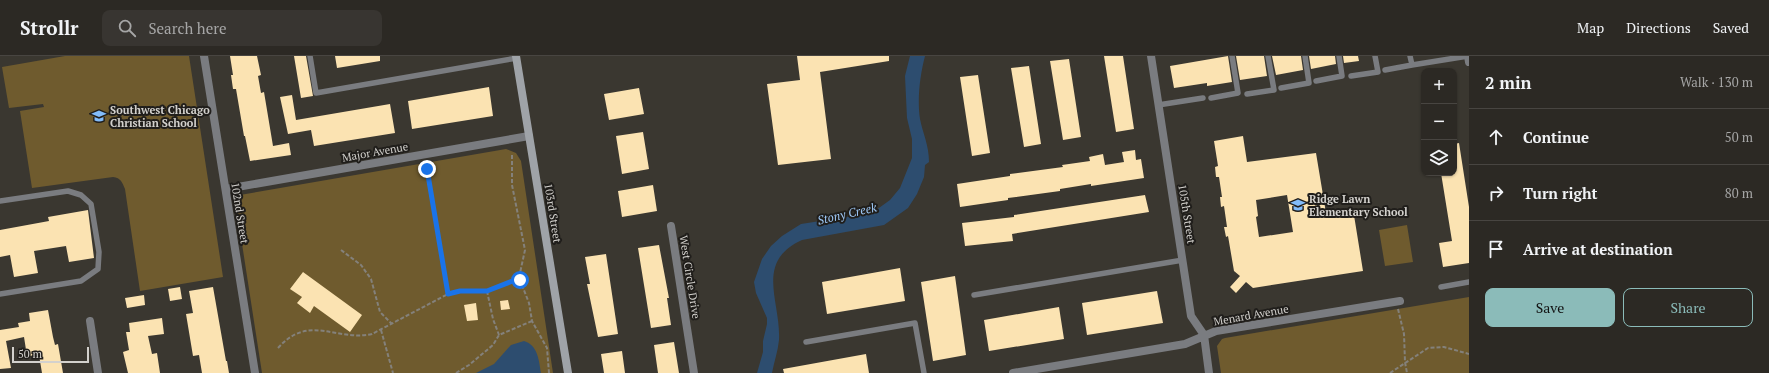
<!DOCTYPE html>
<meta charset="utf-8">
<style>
body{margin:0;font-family:"PT Serif",serif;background:#383531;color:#f1f3f6}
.controls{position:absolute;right:12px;top:12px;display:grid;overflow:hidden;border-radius:8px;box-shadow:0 1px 3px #0004}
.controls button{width:36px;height:36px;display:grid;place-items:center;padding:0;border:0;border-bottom:1px solid #484541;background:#2c2924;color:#f1f3f6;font:20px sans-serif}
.scale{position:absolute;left:12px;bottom:10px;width:77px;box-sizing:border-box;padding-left:4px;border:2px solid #d3d1cd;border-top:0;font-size:11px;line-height:14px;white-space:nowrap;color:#d3d1cd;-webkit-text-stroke:3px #201e1b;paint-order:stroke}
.stop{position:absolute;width:12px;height:12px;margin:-9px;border:3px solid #1a73e8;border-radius:50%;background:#fff}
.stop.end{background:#1a73e8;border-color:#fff;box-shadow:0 1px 4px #0008}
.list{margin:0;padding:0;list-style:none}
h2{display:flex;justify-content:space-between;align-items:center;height:52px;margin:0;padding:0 16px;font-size:17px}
h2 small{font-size:13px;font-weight:400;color:#a6a6a6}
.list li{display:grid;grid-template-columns:26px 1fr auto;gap:12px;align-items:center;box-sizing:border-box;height:56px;padding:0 16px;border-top:1px solid #484541}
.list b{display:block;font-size:15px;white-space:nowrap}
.list em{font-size:13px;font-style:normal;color:#a6a6a6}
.actions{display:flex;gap:8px;padding:12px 16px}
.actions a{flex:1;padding:9px 0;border:1px solid #8bbbb9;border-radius:8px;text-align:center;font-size:14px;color:#8bbbb9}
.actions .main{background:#8bbbb9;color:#111}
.icon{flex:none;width:22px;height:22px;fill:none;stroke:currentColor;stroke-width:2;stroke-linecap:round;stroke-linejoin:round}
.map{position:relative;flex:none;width:1469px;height:317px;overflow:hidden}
header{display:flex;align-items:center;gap:24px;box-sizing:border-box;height:56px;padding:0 20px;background:#2c2924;border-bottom:1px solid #484541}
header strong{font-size:19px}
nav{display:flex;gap:22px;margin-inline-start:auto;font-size:14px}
.search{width:280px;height:36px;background:#383531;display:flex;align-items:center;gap:10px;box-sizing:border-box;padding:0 14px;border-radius:8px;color:#a6a6a6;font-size:15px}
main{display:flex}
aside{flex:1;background:#2c2924}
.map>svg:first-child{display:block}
.green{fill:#6f5b2e}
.water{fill:#2d4d6f}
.building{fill:#fbe3b2;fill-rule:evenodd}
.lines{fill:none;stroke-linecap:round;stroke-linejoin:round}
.path{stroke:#84817b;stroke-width:2;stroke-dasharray:4 2;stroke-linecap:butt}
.lane{stroke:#7a7c80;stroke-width:5.5}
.street{stroke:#7a7c80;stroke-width:8}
.secondary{stroke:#9fa3a8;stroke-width:8}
.route{stroke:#1a73e8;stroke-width:5}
.labels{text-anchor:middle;stroke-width:4;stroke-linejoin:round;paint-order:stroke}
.poi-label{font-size:11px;font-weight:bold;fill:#d3d1cd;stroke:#201e1b;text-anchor:start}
.street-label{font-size:11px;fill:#d3d1cd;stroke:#201e1b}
.water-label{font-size:12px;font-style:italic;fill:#9ec8f6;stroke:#201e1b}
</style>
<header>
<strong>Strollr</strong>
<div class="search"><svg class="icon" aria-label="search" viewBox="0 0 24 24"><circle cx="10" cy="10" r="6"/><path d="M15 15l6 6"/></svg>Search here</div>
<nav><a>Map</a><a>Directions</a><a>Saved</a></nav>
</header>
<main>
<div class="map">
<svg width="1469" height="317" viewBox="0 0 1469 317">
<rect width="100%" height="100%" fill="#3a3730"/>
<path class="green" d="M65,0H189L223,221L140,235L125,133C122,126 121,122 113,121L32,132L20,55L44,51L43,48L9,52L2,11Z
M506,93L516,97L521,105L553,317H262L236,149V143L240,139Z
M1407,169L1413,206L1385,210L1379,174Z
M1469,241V317H1221L1217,290L1222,283L1225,282Z"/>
<path class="water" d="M910,0H925C920,19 917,43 920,63C923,78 929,89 929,106L925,109L924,121L917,138L908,152L884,169L802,184C754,206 781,245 779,284C778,295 774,306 772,317H757L763,296V285L767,268V262L756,237L754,226L762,203L771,190L782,180L801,168L872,157L890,144L900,132L912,102V83L907,62L905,20Z
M524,285C538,289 539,305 541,317H476L494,308L511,289Z"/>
<path class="building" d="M230,0H257L261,19L258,20L261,37L264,36L273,90L289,87L291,99L250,105L245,80H244L236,33H233L231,19H233Z
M294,0H306L313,40L301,42Z
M335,0H380V5L337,12Z
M797,0H889V5L820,16L831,103L778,109L767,28L800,24Z
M1104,0H1123L1134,73L1116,76Z
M1228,0L1232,26L1207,30V27L1174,32L1170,10Z
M1236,0H1264L1267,20L1240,24Z
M1272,0H1301L1303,14L1276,19Z
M1309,0H1335L1336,8L1311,13Z
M1343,0H1358L1359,5L1344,7Z
M1069,3L1081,81L1063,84L1050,5Z
M1029,10L1041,88L1024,91L1011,12Z
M978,19L990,97L972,100L960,21Z
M489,31L493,60L412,73L408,45Z
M639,32L644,58L609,64L604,38Z
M292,39L296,64L390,48L395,77L314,90L311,74L288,78L280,41Z
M643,76L649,113L622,118L616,80Z
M1243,80L1247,106L1316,97L1326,157L1353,153L1363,215L1253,232L1246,226L1236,237L1230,231L1240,220L1234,215L1228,180L1226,181L1224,171H1227L1224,150L1221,151L1220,141H1222L1219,121H1216L1215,111L1218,110L1214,85ZM1287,139L1293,176L1259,181L1256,161L1258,160L1256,144Z
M1459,87L1469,151V207L1443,211L1439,187L1452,185L1441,117H1454V88Z
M1135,94L1136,104L1141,103L1144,122L1091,130V128L1060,133V135L1008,142V144L960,151L957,128L1010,120V118L1063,111L1062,109L1090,105L1089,101L1103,98L1105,109L1124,106L1122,96Z
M653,129L657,155L622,161L618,135Z
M1145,139L1149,156L1012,178L1013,185L965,190L962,167L1014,161V159Z
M88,154L94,202L69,206L66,190L34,195L38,217L14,221L10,199L0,201V174L49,165L48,161Z
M659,189L669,242H667L671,269L651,272L638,192Z
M606,198L618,278L598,281L587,228H590L585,201Z
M900,212L905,245L827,258L822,226Z
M303,216L362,259L350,276L314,250L310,257L297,247L302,241L290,233Z
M955,220L966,299L933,305L921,226Z
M180,231L182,243L170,245L168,233Z
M213,231L226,305H227L229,317H202L199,299L193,300L186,258L193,257L189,235Z
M1157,235L1163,267L1087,279L1082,247Z
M144,239L145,249L127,252L125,242Z
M508,244L510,253L501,254L500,245Z
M476,247L478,264L467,265L464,249Z
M1059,251L1064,283L989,295L984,264Z
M48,254L53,281L55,289L58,288L63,317H42L39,299L27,300L24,281L6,285L11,312L0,313V274L19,271L18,267L30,265L29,257Z
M162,262L164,278L148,280L152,298L157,297L160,317H128L123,296L129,294L126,276H130L129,267Z
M674,286L679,317H658L654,289Z
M622,295L625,317H604L601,298Z
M866,298L869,317H784L783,313Z"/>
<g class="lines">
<path class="path" d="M512,99V129L525,194L520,217V224L529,247L532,265L547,292L549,317
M427,113L448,238
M341,194L361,209L371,223L380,256L392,268
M487,235L493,263L499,279
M1398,253L1404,278L1405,306L1407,317
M381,274L393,317
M278,292C309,257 337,286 372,278L448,238L460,235H487L520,222
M456,317L469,309L493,289L499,279L532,265
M1390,317L1428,292L1444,291L1469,298"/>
<path class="lane" d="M310,0L316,37L517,2
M1410,0L1412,9L1468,0
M1385,14L1412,9
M1351,20L1378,16L1375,0
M1316,25L1342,20L1339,0
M1281,32L1309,27L1305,0
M1247,38L1274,34L1268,0
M1211,42L1238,37L1232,0
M1158,49L1203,42
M0,145L68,135L81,139L91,148L99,196L98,213L81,225L0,238
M1441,231L1469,226
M974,239L1183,204
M806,286L915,267L924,317"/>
<path class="street" d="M204,0L255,317
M1151,0L1191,260L1204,279L1209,317
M1468,0L1469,6
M226,133L529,80
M671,170L694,317
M90,265L98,317
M1013,317L1185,288L1216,275L1400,245"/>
<path class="secondary" d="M516,0L568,317"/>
</g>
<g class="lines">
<path class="route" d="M427,113L448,238L460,235H487L520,222V224"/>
</g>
<defs>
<symbol id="school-bare" viewBox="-9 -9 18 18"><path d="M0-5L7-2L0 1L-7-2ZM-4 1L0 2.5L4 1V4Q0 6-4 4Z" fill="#82bcfa" stroke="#201e1b" stroke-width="2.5" paint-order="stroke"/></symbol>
</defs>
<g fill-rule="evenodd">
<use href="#school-bare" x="89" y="50" width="20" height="20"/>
<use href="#school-bare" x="1288" y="139" width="20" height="20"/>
</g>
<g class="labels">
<g class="poi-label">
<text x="110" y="58">Southwest Chicago<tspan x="110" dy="13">Christian School</tspan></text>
<text x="1309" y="147">Ridge Lawn<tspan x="1309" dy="13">Elementary School</tspan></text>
</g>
<g class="street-label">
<text transform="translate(375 96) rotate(-10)" y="4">Major Avenue</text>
<text transform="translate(240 157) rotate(81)" y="4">102nd Street</text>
<text transform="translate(553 157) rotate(81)" y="4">103rd Street</text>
<text transform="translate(1187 158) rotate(81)" y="4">105th Street</text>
<text transform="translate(690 221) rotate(81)" y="4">West Circle Drive</text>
<text transform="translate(1251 259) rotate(-10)" y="4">Menard Avenue</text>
</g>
<g class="water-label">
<text transform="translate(847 158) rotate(-13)" y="4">Stony Creek</text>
</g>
</g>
</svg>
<div class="controls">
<button>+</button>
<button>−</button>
<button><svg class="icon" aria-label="layers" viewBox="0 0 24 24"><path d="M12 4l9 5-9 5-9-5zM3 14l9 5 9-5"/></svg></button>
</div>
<div class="scale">50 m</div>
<div class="stop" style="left:520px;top:224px"></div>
<div class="stop end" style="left:427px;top:113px"></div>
</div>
<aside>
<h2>2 min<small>Walk · 130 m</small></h2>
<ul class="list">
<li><svg class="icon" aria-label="ahead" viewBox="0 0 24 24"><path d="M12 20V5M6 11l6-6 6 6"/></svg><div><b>Continue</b></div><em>50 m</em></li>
<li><svg class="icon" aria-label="right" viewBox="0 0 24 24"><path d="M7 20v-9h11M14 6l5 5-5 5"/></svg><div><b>Turn right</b></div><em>80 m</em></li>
<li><svg class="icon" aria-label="arrive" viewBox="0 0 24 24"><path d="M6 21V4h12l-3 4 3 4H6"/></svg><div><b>Arrive at destination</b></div></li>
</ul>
<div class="actions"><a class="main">Save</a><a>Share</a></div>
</aside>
</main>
